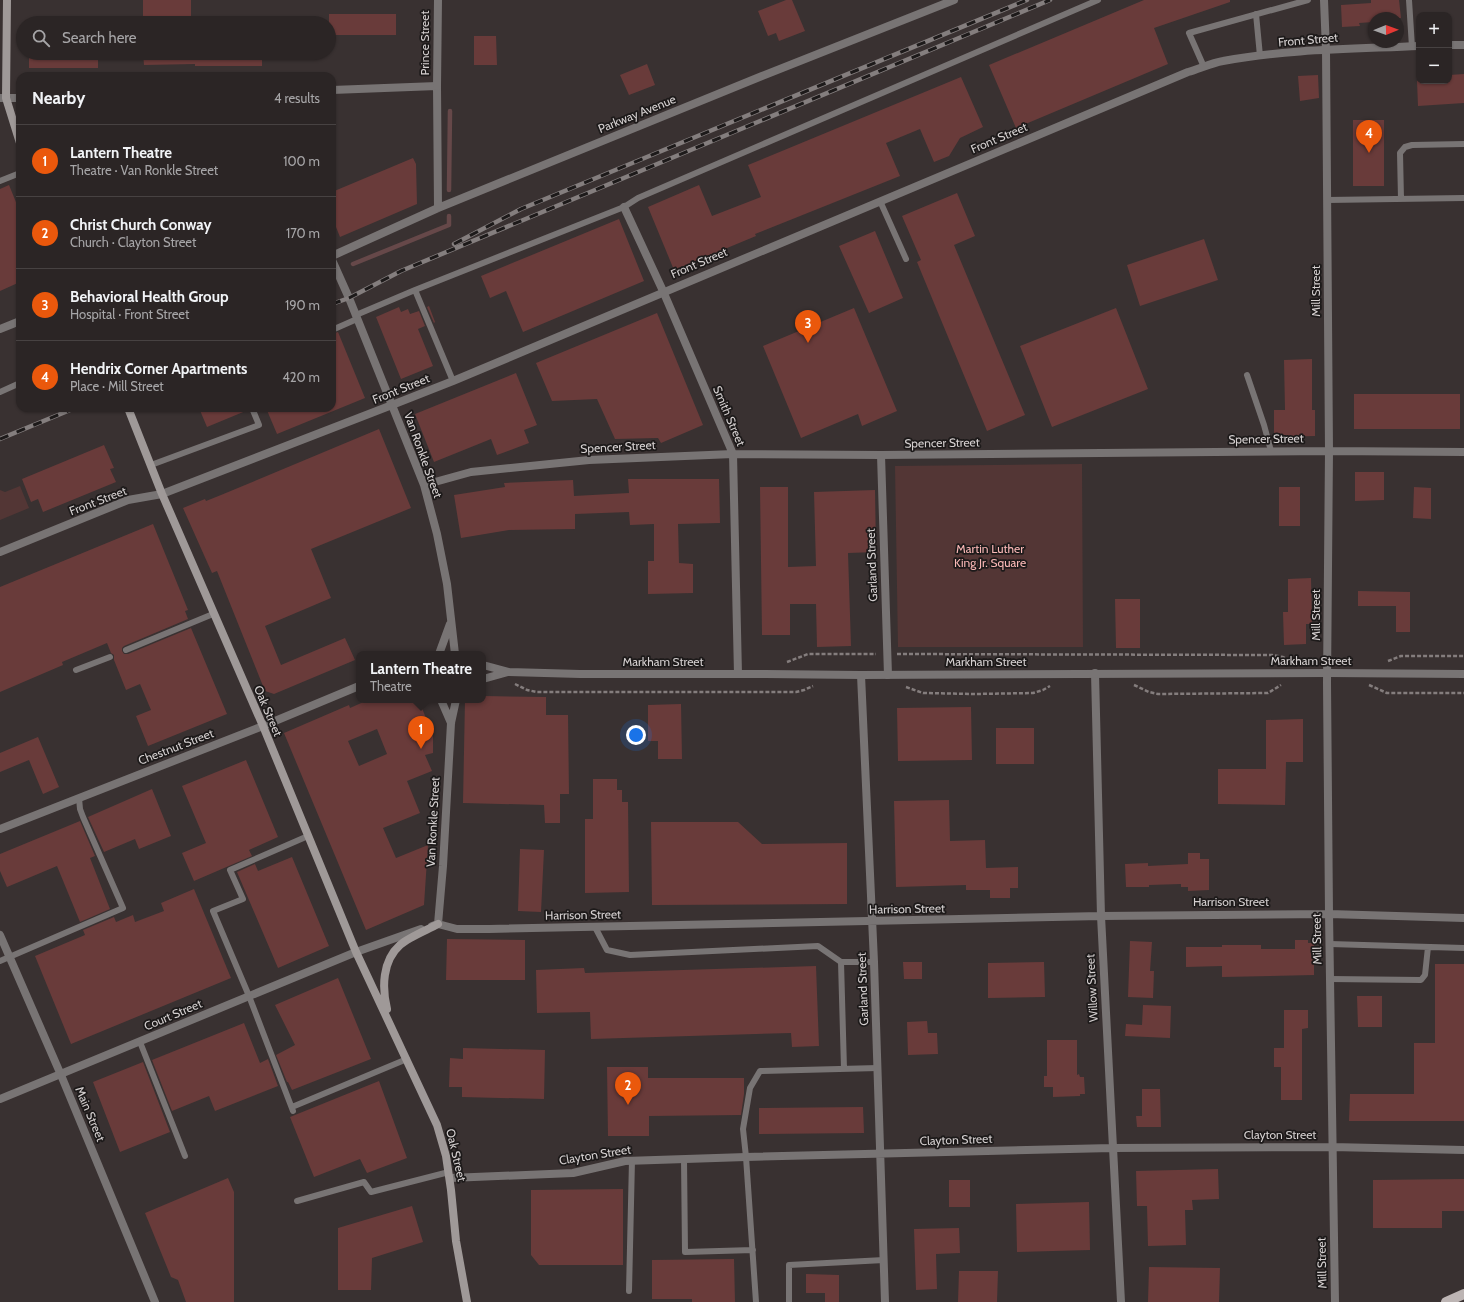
<!DOCTYPE html>
<meta charset="utf-8">
<style>
body{margin:0;font-family:Cabin,sans-serif;background:#373132;color:#f1f3f6}
.controls{position:absolute;right:12px;top:12px;display:grid;overflow:hidden;border-radius:8px;box-shadow:0 1px 3px #0004}
.controls button{width:36px;height:36px;display:grid;place-items:center;padding:0;border:0;border-bottom:1px solid #474242;background:#2b2525;color:#f1f3f6;font:20px sans-serif}
.compass{position:absolute;left:1368px;top:12px;width:36px;height:36px;border-radius:50%;background:#2b2525;box-shadow:0 1px 3px #0004;rotate:89deg}
.you{position:absolute;left:636px;top:735px;width:14px;height:14px;margin:-10px;border:3px solid #fff;border-radius:50%;background:#1a73e8;box-shadow:0 0 0 6px #1a73e833}
.badge{display:grid;place-items:center;width:26px;height:26px;border-radius:50%;background:#ea580c;color:#fff;font-size:13px;font-weight:700}
.pin{position:absolute;translate:-50% -33px;filter:drop-shadow(0 1px 2px #0008)}
.pin::after{content:'';position:absolute;top:21px;width:14px;height:12px;background:inherit;clip-path:polygon(0 0,100% 0,50% 100%)}
.popup{position:absolute;left:356px;top:651px;width:130px;height:52px;box-sizing:border-box;display:grid;place-content:center;border-radius:8px;background:#2b2525;filter:drop-shadow(0 1px 3px #0005);font-size:13px;white-space:nowrap;color:#a6a5a7}
.popup b{font-size:15px;color:#f1f3f6}
.popup::after{content:'';position:absolute;left:50%;top:100%;margin-left:-8px;border:8px solid transparent;border-top-color:#2b2525}
.list{margin:0;padding:0;list-style:none}
h2{display:flex;justify-content:space-between;align-items:center;height:52px;margin:0;padding:0 16px;font-size:17px}
h2 small{font-size:13px;font-weight:400;color:#a6a5a7}
.list li{display:grid;grid-template-columns:26px 1fr auto;gap:12px;align-items:center;box-sizing:border-box;height:72px;padding:0 16px;border-top:1px solid #474242}
.list b{display:block;font-size:15px;white-space:nowrap}
.list p{margin:0;font-size:13px;white-space:nowrap;color:#a6a5a7}
.list em{font-size:13px;font-style:normal;color:#a6a5a7}
.icon{flex:none;width:22px;height:22px;fill:none;stroke:currentColor;stroke-width:2;stroke-linecap:round;stroke-linejoin:round}
.map{position:relative;flex:none;width:1464px;height:1302px;overflow:hidden}
.search{position:absolute;background:#2b2525;box-shadow:0 1px 3px #0004;left:16px;top:16px;width:320px;height:44px;display:flex;align-items:center;gap:10px;box-sizing:border-box;padding:0 14px;border-radius:22px;color:#a6a5a7;font-size:15px}
.panel{position:absolute;background:#2b2525;box-shadow:0 1px 3px #0004;left:16px;top:72px;width:320px;height:340px;border-radius:12px}
.map>svg:first-child{display:block}
.green{fill:#533635}
.lines{fill:none;stroke-linecap:round;stroke-linejoin:round}
.stream{stroke:#664849;stroke-width:4.5}
.building{fill:#693b3a;fill-rule:evenodd}
.path{stroke:#847d7d;stroke-width:2.5;stroke-dasharray:4 2;stroke-linecap:butt}
.service{stroke:#787474;stroke-width:6}
.minor{stroke:#787474;stroke-width:8}
.tertiary{stroke:#787474;stroke-width:8}
.secondary{stroke:#9f9998;stroke-width:8}
.primary{stroke:#bdb5b4;stroke-width:10}
.rail-casing{stroke:#847e7e;stroke-width:4.5}
.rail{stroke:#1d1a1a;stroke-width:3;stroke-dasharray:9;stroke-linecap:butt}
.labels{text-anchor:middle;stroke-width:3.5;stroke-linejoin:round;paint-order:stroke}
.street-label{font-size:12px;fill:#d5d0d0;stroke:#1d1a1a}
.park-label{font-size:12px;fill:#fab8b6;stroke:#1d1a1a}
</style>
<div class="map">
<svg width="1464" height="1302" viewBox="0 0 1464 1302">
<rect width="100%" height="100%" fill="#393131"/>
<path class="green" d="M1082,464L1083,647H898L895,466Z
M20,486L29,508L0,520V490L5,492Z"/>
<g class="lines">
<path class="stream" d="M449,190L450,111
M353,264L449,225V216"/>
</g>
<path class="building" d="M143,0H191V23H143Z
M786,0H792L805,31L779,41L776,33L768,36L758,11Z
M1144,0H1230V2L1154,28L1168,64L1016,128L989,65Z
M1371,0H1399L1401,18H1374V22L1359,23L1360,26L1342,27L1341,5L1371,3Z
M329,14H396V35H329Z
M474,36H496L497,65H474Z
M29,53H98V68H29Z
M143,53H262V66H195V64L144,65Z
M647,64L655,85L629,95L620,75Z
M1464,74V103L1418,106L1417,81H1449V75Z
M1318,75L1319,98L1300,101L1298,76Z
M961,77L983,127L960,138L949,156L934,162L920,129L886,143L900,176L755,234L756,236L674,270L648,207L699,185L712,216L761,197L748,165Z
M1353,120H1384V186H1353Z
M413,158L416,164L417,204L340,237L332,217V192Z
M9,185L20,212V282L0,291V189Z
M957,193L975,236L954,245L1025,415L987,431L917,262L921,260L902,216Z
M619,219L644,281L523,332L506,291L490,298L481,276Z
M875,231L903,298L869,313L839,246Z
M1204,239L1218,280L1140,306L1127,265Z
M429,306L435,322L434,323L427,307Z
M399,307L401,312L408,309L410,314L419,311L425,326L418,329L433,366L401,379L376,317Z
M854,308L897,411L862,426L858,414L801,438L763,346Z
M1116,308L1148,389L1052,427L1020,346Z
M657,313L703,425L661,443L658,438L615,439L597,399L552,401L536,363Z
M338,332L365,398L277,434L266,408H332V334Z
M1312,359V410H1315V436L1274,437V410H1285L1284,360Z
M516,373L537,425L524,430L529,443L497,455L491,439L434,462L415,414Z
M1354,394H1460V429H1354Z
M199,408H248V410L207,427Z
M379,429L411,508L311,549L331,598L265,626L281,665L345,638L355,660L274,694L265,691L217,571L212,573L183,508L205,499L206,501L221,495Z
M104,445L114,468L110,469L116,482L43,512L38,499L31,502L22,479Z
M1355,472H1384V500L1355,501Z
M628,479H719L720,523L678,524L679,563L693,564V593L648,594V561H654V524L630,525L629,512L575,514V529L509,530L461,538L454,495L505,487L504,483L573,480L574,496L629,493Z
M760,487H788V567L816,566L814,492L875,490L876,552L848,553L851,646L817,647L816,604H790V635H762Z
M1279,487H1300V526H1279Z
M1414,487L1431,488V519L1413,518Z
M153,524L188,610L185,611L188,619L124,646L122,648V651L124,654H128L191,628L227,714L148,746L136,716L151,710L140,684L126,690L114,660V655L111,653L107,643L62,662L63,665L0,692V587Z
M1311,578L1312,624H1306V644L1284,645L1283,612H1288V579Z
M1358,591L1410,592V632H1396V606H1358Z
M1115,599H1140V648H1116Z
M483,696L546,697V715H568L569,794H560V823H545L544,805L463,803L465,700H483Z
M368,700H419L433,737V753L425,755L432,771L407,781L420,813L383,828L396,858L428,845L424,905L366,930L284,733L349,705L350,708ZM377,729L387,754L359,766L348,741Z
M681,704L682,759H658V741H648V705Z
M971,707L972,760L898,761L897,708Z
M1303,719V762H1286L1285,805L1218,804V769H1266V720Z
M996,728H1034V764H996Z
M38,737L59,787L43,794L29,760L0,772V753Z
M246,760L278,837L249,850L252,856L194,881L182,853L206,843L182,786Z
M593,779H617V790H622V802H628L629,892L585,893V819H593Z
M152,789L171,836L139,849L135,839L104,852L88,817Z
M949,800L950,841L985,840L986,868L1018,867V888H1010V898H990V890H966V885L896,887L894,801Z
M80,821L95,856L90,858L110,909L80,922L57,866L7,887L0,871V854Z
M651,822H738L762,844L847,843V904L652,905Z
M520,849L544,850L541,912L518,911Z
M1188,853H1200V859H1209V890L1188,891V887H1181V884L1149,885V887H1126L1125,864L1148,863V866L1188,864Z
M292,857L329,946L278,968L237,872L255,864L258,871Z
M194,889L231,978L71,1044L35,956L85,935L83,930L114,917L116,922L133,915L135,922L164,911L161,903Z
M447,939L525,940V980H446Z
M1295,940H1308V943H1314V975L1222,977V966L1186,967V947H1222V945H1261V949H1295Z
M1130,941L1152,942L1150,971H1154L1153,998L1128,997Z
M903,962H922V979H904Z
M1044,962L1045,997L988,998V963Z
M1435,964H1464V1121H1349L1350,1094H1414V1043H1435Z
M816,966L819,1046L792,1047L791,1033L591,1039L590,1012L537,1013L536,970L584,968L585,973Z
M338,978L371,1059L292,1090L288,1082H287L276,1055L295,1045L275,1005Z
M1357,996H1382V1027H1358Z
M1143,1005L1171,1006L1170,1038L1125,1036L1126,1024L1142,1025Z
M1284,1010H1308V1028L1302,1029V1100H1281V1067H1274V1048H1284Z
M927,1021L928,1033H937L938,1054L908,1055L907,1022Z
M244,1023L260,1063L268,1059L278,1086L215,1111L209,1096L172,1111L152,1060Z
M1047,1040H1077V1075L1079,1074L1080,1077H1084L1085,1094H1080V1096L1053,1097V1087H1044V1076H1047Z
M463,1048L545,1050L544,1099L462,1097V1087H449L450,1058L463,1059Z
M143,1062L170,1132L120,1152L93,1082Z
M607,1067H648V1078H744V1094L741,1115L649,1116V1136H608Z
M379,1081L407,1158L367,1173L360,1159L314,1177L290,1117Z
M1142,1089H1160L1161,1127H1137L1136,1116H1142Z
M863,1107L864,1133L759,1134V1108Z
M1218,1169L1219,1199L1192,1200L1193,1210H1185L1186,1245L1148,1246L1147,1206H1137L1136,1171Z
M228,1178L234,1192V1302H186L178,1280L171,1277L145,1213Z
M1464,1179V1211H1442V1228H1373V1180Z
M949,1180H970V1207H949Z
M623,1189V1265H539L531,1255V1190Z
M1089,1202L1090,1250L1017,1252L1016,1204Z
M412,1206L423,1242L372,1258L371,1290H338V1228Z
M959,1228L960,1253L936,1254L937,1289L916,1290L914,1229Z
M734,1259L735,1302H692V1299H652V1260Z
M1149,1267L1220,1268L1219,1302H1148Z
M959,1271H998L997,1302H958Z
M806,1274L839,1275V1302H825V1293H806Z"/>
<g class="lines">
<path class="path" d="M897,654L1272,655L1283,657L1291,661
M1388,661L1401,656H1464
M787,662L808,654H876
M515,684L527,690L537,692H796L804,690L813,686
M1134,685L1149,692L1158,694L1268,693L1281,685
M1369,685L1387,693H1464
M906,687L923,693L975,694L1033,693L1043,690L1050,686"/>
<path class="service" d="M1409,0L1412,47
M1256,14L1260,56
M1204,67L1189,33L1308,0
M0,181L20,173
M1401,199L1400,153L1405,147L1412,145L1464,144
M1327,200L1464,198
M880,201L906,259
M415,290L624,207L638,198L1098,0
M356,315L415,290L453,381
M332,330L357,319
M1247,375L1264,425L1271,451
M0,392L20,383
M151,465L259,425L252,408
M126,650L213,614
M76,670L110,657
M595,927L607,950L630,955L818,946L841,962H874
M1330,944L1464,948
M0,961L123,908L83,817L80,809L79,798
M841,962L844,1069
M1330,979L1421,980L1425,975L1428,947
M140,1042L185,1156
M292,1107L407,1059
M293,1111L249,996L213,911L243,899L230,870L308,836
M684,1159L685,1252L753,1250
M297,1201L364,1182L371,1192L449,1172
M629,1291L632,1160
M756,1302L746,1157L743,1129L750,1088L760,1071L878,1068
M789,1302V1265L884,1260"/>
<path class="minor" d="M1324,0L1326,50L1329,451L1327,683L1329,914L1335,1302
M332,90L437,86L438,208
M0,98H20
M624,207L663,291L733,454L738,674
M332,256L438,208L762,76L954,0
M332,260L349,298L424,485L437,534L447,584L455,654
M0,329L20,321
M881,455L888,675
M424,485L471,472L589,460L733,454L881,455L1329,451L1464,452
M439,654L450,624
M1095,673L1101,916L1121,1302
M861,675L874,962L885,1302
M441,700L451,723
M0,829L263,726
M438,924L443,866L451,723L456,700
M432,926L438,924L457,929H489L1101,916L1329,914L1464,918
M0,935L61,1075L155,1302
M0,1099L356,952L421,929
M450,1178L573,1173L625,1161L746,1157L1112,1148L1332,1147L1464,1150"/>
<path class="tertiary" d="M1449,45H1464
M437,86L438,0
M0,552L128,500L162,494L392,405L453,381L1188,72C1199,69 1211,63 1223,61C1286,49 1355,49 1419,46
M483,665L509,672L580,674H765L861,675L1328,673L1464,674
M483,679L508,672
M263,726L359,686"/>
<path class="secondary" d="M7,0L6,98L20,143
M128,408L162,494L263,726L356,952L437,1125L446,1156L451,1190L456,1241L467,1302
M387,1009C382,988 382,961 400,945C409,937 427,930 438,924"/>
<path class="primary" d="M1446,1302L1464,1294"/>
<defs>
<path id="rail" d="M454,244L521,209L1027,0
M332,304L349,298L401,271L1050,0
M0,439L75,408"/>
</defs>
<use href="#rail" class="rail-casing"/>
<use href="#rail" class="rail"/>
</g>
<g class="labels">
<g class="street-label">
<text transform="translate(1308 40) rotate(-5)" y="4">Front Street</text>
<text transform="translate(425 43) rotate(-90)" y="4">Prince Street</text>
<text transform="translate(637 114) rotate(-22)" y="4">Parkway Avenue</text>
<text transform="translate(999 138) rotate(-23)" y="4">Front Street</text>
<text transform="translate(699 263) rotate(-23)" y="4">Front Street</text>
<text transform="translate(1316 291) rotate(-90)" y="4">Mill Street</text>
<text transform="translate(401 389) rotate(-22)" y="4">Front Street</text>
<text transform="translate(729 416) rotate(67)" y="4">Smith Street</text>
<text transform="translate(1266 439) rotate(-1)" y="4">Spencer Street</text>
<text transform="translate(942 443) rotate(-1)" y="4">Spencer Street</text>
<text transform="translate(618 447) rotate(-3)" y="4">Spencer Street</text>
<text transform="translate(423 455) rotate(70)" y="4">Van Ronkle Street</text>
<text transform="translate(98 501) rotate(-21)" y="4">Front Street</text>
<text transform="translate(872 565) rotate(-92)" y="4">Garland Street</text>
<text transform="translate(1316 615) rotate(-90)" y="4">Mill Street</text>
<text x="1311" y="665">Markham Street</text>
<text x="663" y="666">Markham Street</text>
<text x="986" y="666">Markham Street</text>
<text transform="translate(268 711) rotate(67)" y="4">Oak Street</text>
<text transform="translate(176 747) rotate(-21)" y="4">Chestnut Street</text>
<text transform="translate(433 822) rotate(-87)" y="4">Van Ronkle Street</text>
<text x="1231" y="906">Harrison Street</text>
<text transform="translate(907 909) rotate(-1)" y="4">Harrison Street</text>
<text transform="translate(583 915) rotate(-1)" y="4">Harrison Street</text>
<text transform="translate(1317 939) rotate(-91)" y="4">Mill Street</text>
<text transform="translate(1092 988) rotate(-93)" y="4">Willow Street</text>
<text transform="translate(863 989) rotate(-92)" y="4">Garland Street</text>
<text transform="translate(173 1015) rotate(-23)" y="4">Court Street</text>
<text transform="translate(90 1114) rotate(67)" y="4">Main Street</text>
<text x="1280" y="1139">Clayton Street</text>
<text transform="translate(956 1140) rotate(-2)" y="4">Clayton Street</text>
<text transform="translate(456 1155) rotate(77)" y="4">Oak Street</text>
<text transform="translate(595 1155) rotate(-9)" y="4">Clayton Street</text>
<text transform="translate(1322 1263) rotate(-91)" y="4">Mill Street</text>
</g>
<g class="park-label">
<text x="990" y="553">Martin Luther<tspan x="990" dy="14">King Jr. Square</tspan></text>
</g>
</g>
</svg>
<div class="controls">
<button>+</button>
<button>−</button>
</div>
<svg class="compass" viewBox="-18 -18 36 36"><path d="M0-13l5 13h-10z" fill="#e53935"/><path d="M0 13l5-13h-10z" fill="#a6a5a7"/></svg>
<div class="you"></div>
<div class="pin badge" style="left:421px;top:749px">1</div>
<div class="popup"><b>Lantern Theatre</b>Theatre</div>
<div class="pin badge" style="left:628px;top:1105px">2</div>
<div class="pin badge" style="left:808px;top:343px">3</div>
<div class="pin badge" style="left:1369px;top:153px">4</div>
<div class="search"><svg class="icon" aria-label="search" viewBox="0 0 24 24"><circle cx="10" cy="10" r="6"/><path d="M15 15l6 6"/></svg>Search here</div>
<section class="panel">
<h2>Nearby<small>4 results</small></h2>
<ul class="list">
<li><span class="badge">1</span><div><b>Lantern Theatre</b><p>Theatre · Van Ronkle Street</p></div><em>100 m</em></li>
<li><span class="badge">2</span><div><b>Christ Church Conway</b><p>Church · Clayton Street</p></div><em>170 m</em></li>
<li><span class="badge">3</span><div><b>Behavioral Health Group</b><p>Hospital · Front Street</p></div><em>190 m</em></li>
<li><span class="badge">4</span><div><b>Hendrix Corner Apartments</b><p>Place · Mill Street</p></div><em>420 m</em></li>
</ul>
</section>
</div>
